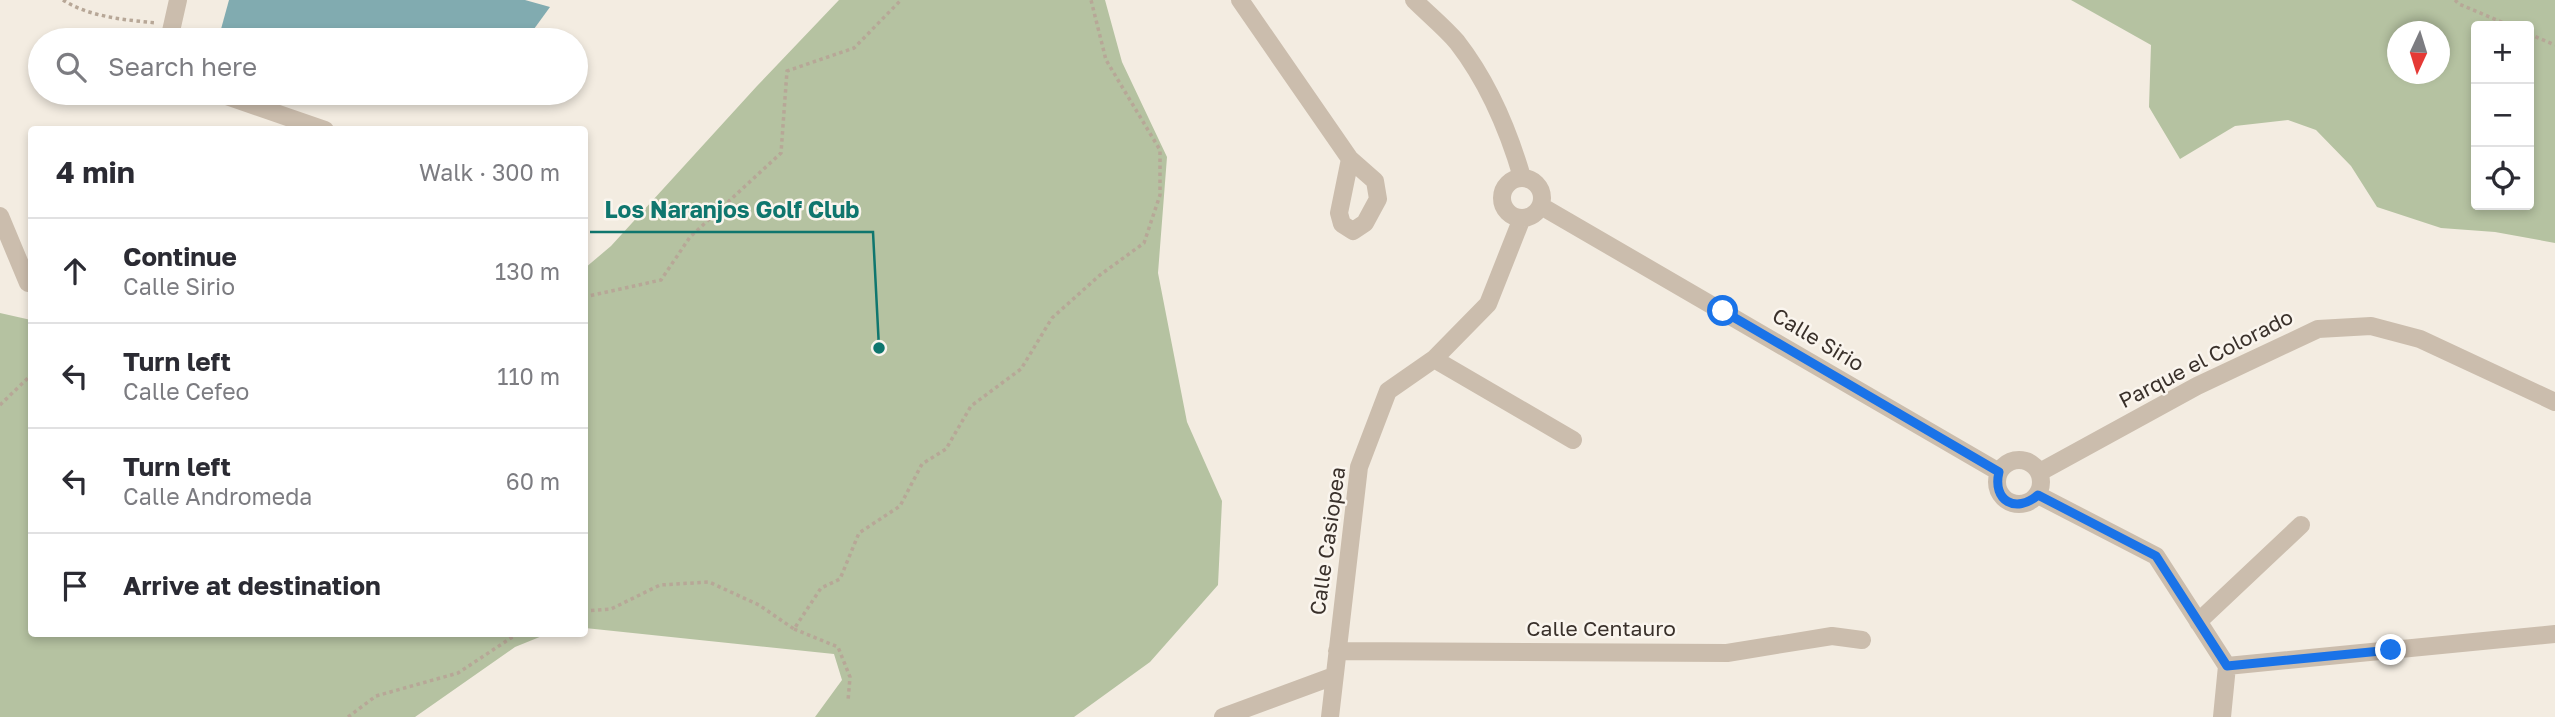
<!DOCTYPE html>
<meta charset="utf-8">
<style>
body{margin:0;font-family:"Golos Text",sans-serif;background:#f2f2f3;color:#2b2b33}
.controls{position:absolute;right:21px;top:21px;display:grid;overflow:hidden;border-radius:7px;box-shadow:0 4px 10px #0003}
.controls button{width:63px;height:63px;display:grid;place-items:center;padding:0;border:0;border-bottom:2px solid #e1e1e2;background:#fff;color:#2b2b33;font:35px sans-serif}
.compass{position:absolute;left:2387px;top:21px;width:63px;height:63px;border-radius:50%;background:#fff;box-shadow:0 4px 10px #0003;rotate:184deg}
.stop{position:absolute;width:21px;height:21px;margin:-16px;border:5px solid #1a73e8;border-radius:50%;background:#fff}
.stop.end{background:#1a73e8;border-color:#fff;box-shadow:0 2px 7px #0008}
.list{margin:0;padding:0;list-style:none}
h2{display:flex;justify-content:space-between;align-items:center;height:91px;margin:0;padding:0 28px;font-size:30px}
h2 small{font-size:23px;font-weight:400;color:#7c7c81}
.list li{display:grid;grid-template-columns:46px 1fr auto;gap:21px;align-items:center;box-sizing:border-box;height:105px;padding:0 28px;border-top:2px solid #e1e1e2}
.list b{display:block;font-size:26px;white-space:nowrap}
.list p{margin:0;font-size:23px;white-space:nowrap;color:#7c7c81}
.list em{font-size:23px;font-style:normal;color:#7c7c81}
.icon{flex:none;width:38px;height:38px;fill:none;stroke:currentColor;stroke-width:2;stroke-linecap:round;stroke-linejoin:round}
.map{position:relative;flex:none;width:2555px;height:717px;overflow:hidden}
.search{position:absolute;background:#fff;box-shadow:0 4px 10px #0003;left:28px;top:28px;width:560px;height:77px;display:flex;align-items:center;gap:18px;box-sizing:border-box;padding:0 24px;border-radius:38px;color:#7c7c81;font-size:26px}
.panel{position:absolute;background:#fff;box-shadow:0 4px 10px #0003;left:28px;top:126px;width:560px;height:511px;border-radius:7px}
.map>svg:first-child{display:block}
.green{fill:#b5c2a1;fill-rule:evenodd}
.water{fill:#81abb0}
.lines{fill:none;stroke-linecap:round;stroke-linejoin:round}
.path{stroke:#b7a797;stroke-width:3.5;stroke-dasharray:3.5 3.5;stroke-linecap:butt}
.minor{stroke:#cbbdad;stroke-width:18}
.route{stroke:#1a73e8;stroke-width:9}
.labels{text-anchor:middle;stroke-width:5;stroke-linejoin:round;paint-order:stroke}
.street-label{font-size:21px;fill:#3a312b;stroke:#faf5ee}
.leader{fill:none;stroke:#0f766e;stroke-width:2.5}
.callout-dot{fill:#0f766e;stroke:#faf5ee;stroke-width:2.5}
.callout-label{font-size:23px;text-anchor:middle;font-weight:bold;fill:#0f766e;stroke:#faf5ee;stroke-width:5;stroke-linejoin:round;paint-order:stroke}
</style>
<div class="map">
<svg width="2555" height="717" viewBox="0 0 2555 717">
<rect width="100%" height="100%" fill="#f3ece1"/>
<path class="green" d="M839,0H1105L1122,62L1167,157L1158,273L1187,422L1222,501L1218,585L1150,662L1074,717H815L842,680L834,654L585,628V268L611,246L757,86Z
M2071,0H2555V243L2495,232L2441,228L2377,207L2351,166L2316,130L2288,120L2235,126L2180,159L2149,107L2151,45ZM2476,26H2529V205H2476ZM2398,32H2440V74H2398Z
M0,313L31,320L32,634H547L515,647L415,717H0Z"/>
<path class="water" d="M229,0H525L550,7L526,40H218Z"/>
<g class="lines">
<path class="path" d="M63,0C89,17 126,20 157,23
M2455,0L2459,4L2511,26
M2529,34L2555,45
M584,297L661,280L690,237L781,153L787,71L854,48L901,0
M0,405L32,374
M584,611L611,609L660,585L709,582L759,605L794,629L821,588L840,579L859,533L900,506L922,464L946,449L971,406L1021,369L1052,318L1100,275L1144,243L1160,195V150L1106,60L1091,0
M794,629L838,647L850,677L848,701
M348,717L376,696L458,673L517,634"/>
<path class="minor" d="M1240,0L1350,159L1375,181L1378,199L1365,223L1353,231L1342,224L1339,213L1350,159
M1414,0C1428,14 1444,27 1457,42C1488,82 1508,129 1522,177
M169,40L178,0
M218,93L325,130
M1502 198a20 20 0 1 1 40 0a20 20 0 1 1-40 0Z
M1541,206L1999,472
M0,216L28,283
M1434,359L1573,440
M1997 482a22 22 0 1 1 44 0a22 22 0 1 1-44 0Z
M2040,472L2197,386L2318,329L2371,326L2420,339L2555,402
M2038,495L2156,556L2227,666L2222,717
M2198,622L2301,525
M1337,651L1727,653L1832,636L1862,640
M2227,666L2555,634
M1223,717L1334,676
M1330,717L1359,467L1388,391L1434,359L1488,304L1522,218"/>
</g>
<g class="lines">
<path class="route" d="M1723,311L1999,472C1992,501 2016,514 2038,495L2156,556L2227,666L2391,650"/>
</g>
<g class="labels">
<g class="street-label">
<text transform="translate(1818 340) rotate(31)" y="7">Calle Sirio</text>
<text transform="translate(2206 359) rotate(-27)" y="7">Parque el Colorado</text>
<text transform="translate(1328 541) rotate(-82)" y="7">Calle Casiopea</text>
<text x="1601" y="636">Calle Centauro</text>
</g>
</g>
<path class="leader" d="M879 348L873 232H590"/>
<circle class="callout-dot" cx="879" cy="348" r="7"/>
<g class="callout-label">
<text x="732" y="218">Los Naranjos Golf Club</text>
</g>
</svg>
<div class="controls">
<button>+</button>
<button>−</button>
<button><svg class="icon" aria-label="locate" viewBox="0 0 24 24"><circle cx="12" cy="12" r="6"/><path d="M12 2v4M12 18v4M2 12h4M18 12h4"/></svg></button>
</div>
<svg class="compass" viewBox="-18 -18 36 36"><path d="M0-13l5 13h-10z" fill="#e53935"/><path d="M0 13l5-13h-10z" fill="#7c7c81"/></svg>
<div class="stop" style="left:1723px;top:311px"></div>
<div class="stop end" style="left:2391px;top:650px"></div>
<div class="search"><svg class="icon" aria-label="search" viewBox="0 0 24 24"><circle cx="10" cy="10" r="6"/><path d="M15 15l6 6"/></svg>Search here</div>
<section class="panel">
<h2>4 min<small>Walk · 300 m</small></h2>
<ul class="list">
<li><svg class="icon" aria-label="ahead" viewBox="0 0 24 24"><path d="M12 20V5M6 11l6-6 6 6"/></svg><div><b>Continue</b><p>Calle Sirio</p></div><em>130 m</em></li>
<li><svg class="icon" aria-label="left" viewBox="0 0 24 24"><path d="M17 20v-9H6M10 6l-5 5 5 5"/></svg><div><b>Turn left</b><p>Calle Cefeo</p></div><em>110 m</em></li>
<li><svg class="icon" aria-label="left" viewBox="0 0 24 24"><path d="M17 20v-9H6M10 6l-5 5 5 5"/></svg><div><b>Turn left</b><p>Calle Andromeda</p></div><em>60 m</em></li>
<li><svg class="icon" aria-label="arrive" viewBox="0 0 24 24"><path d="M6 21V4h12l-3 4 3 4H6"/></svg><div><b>Arrive at destination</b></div></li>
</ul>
</section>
</div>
